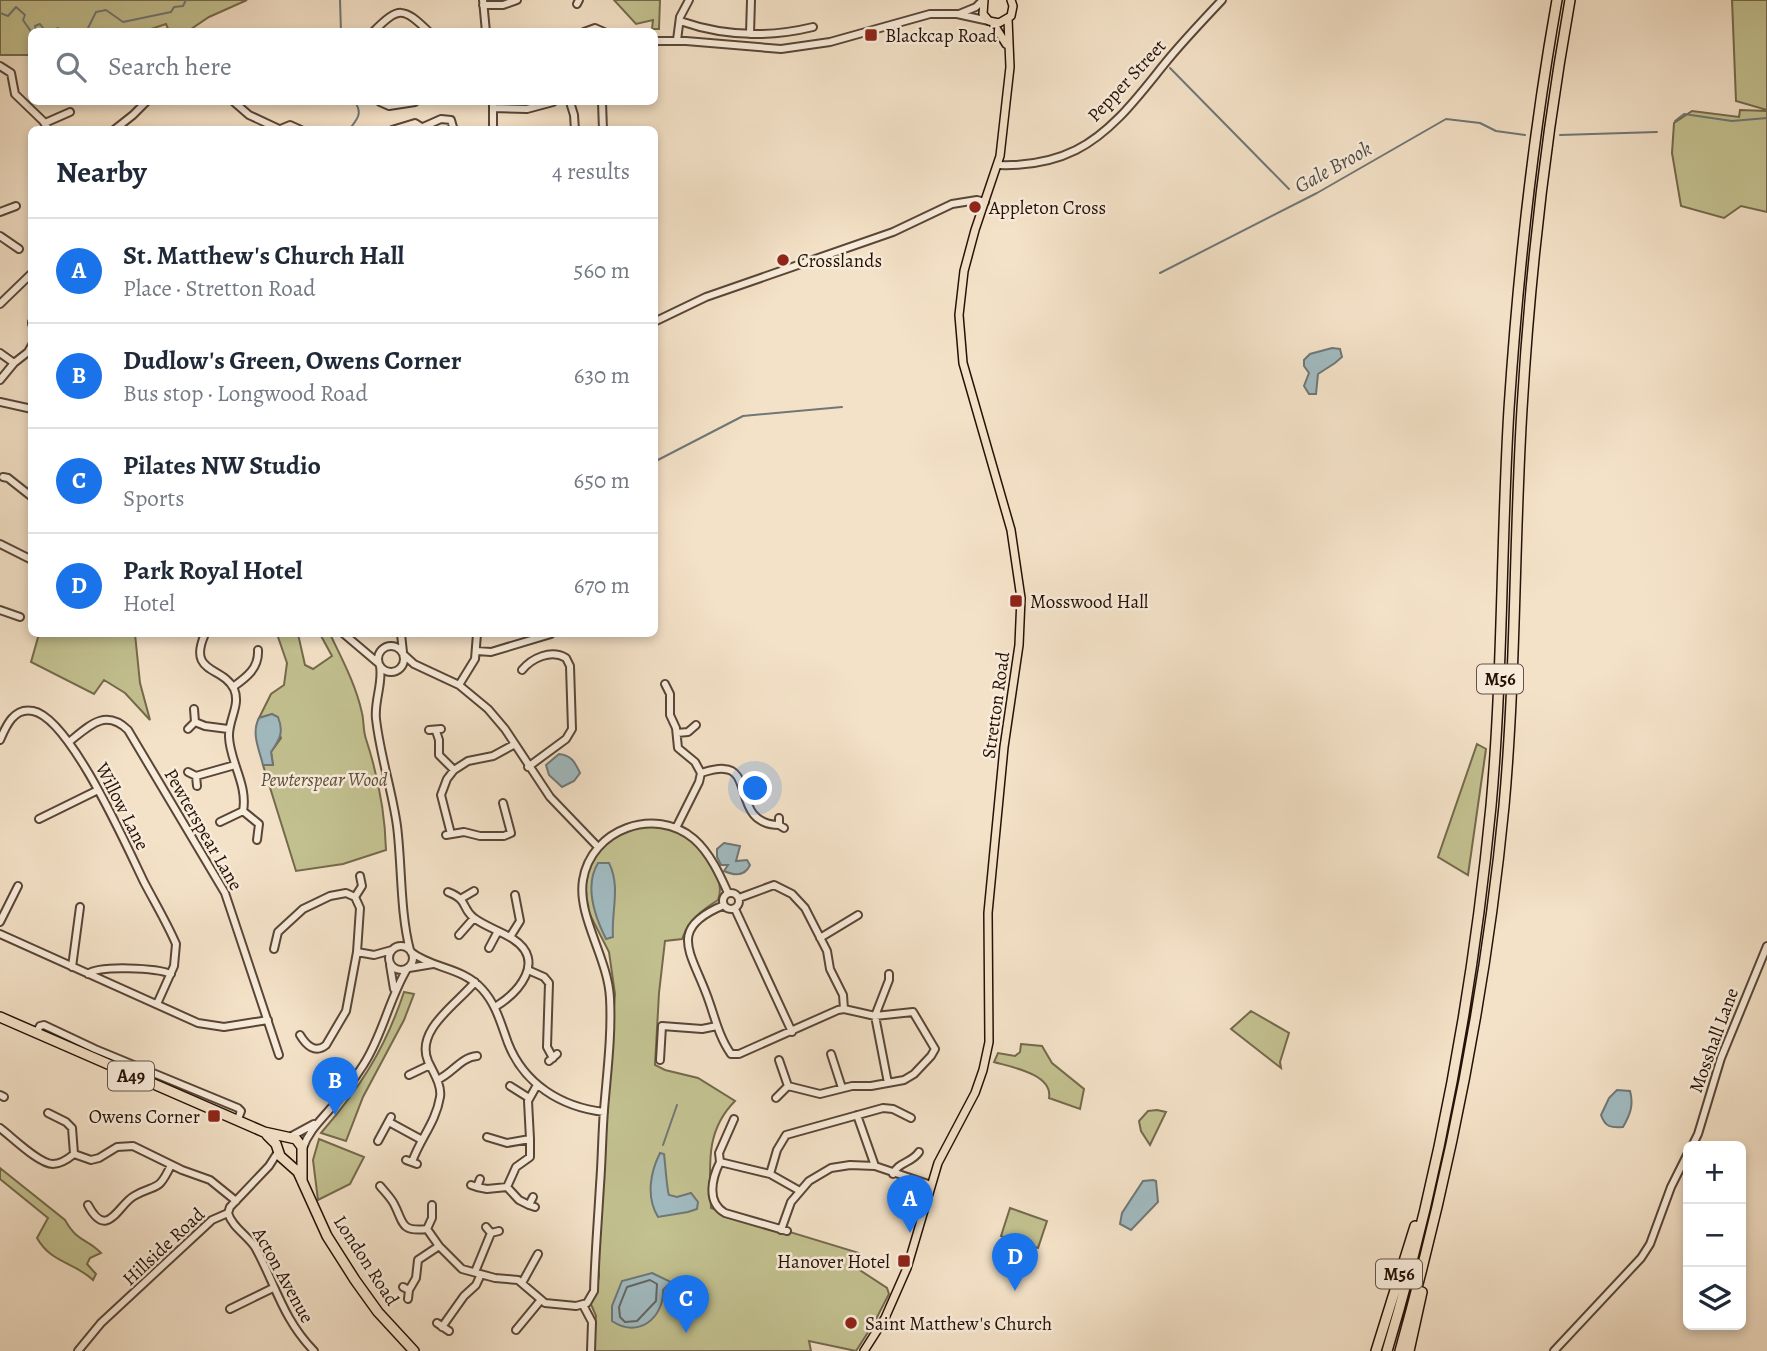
<!DOCTYPE html>
<meta charset="utf-8">
<style>
body{margin:0;font-family:Alegreya,serif;background:#f6f6f7;color:#1f2937}
.controls{position:absolute;right:21px;bottom:21px;display:grid;overflow:hidden;border-radius:10px;box-shadow:0 4px 10px #0003}
.controls button{width:63px;height:63px;display:grid;place-items:center;padding:0;border:0;border-bottom:2px solid #e0e1e3;background:#fff;color:#1f2937;font:35px sans-serif}
.you{position:absolute;left:756px;top:789px;width:24px;height:24px;margin:-18px;border:5px solid #fff;border-radius:50%;background:#1a73e8;box-shadow:0 0 0 10px #1a73e833}
.badge{display:grid;place-items:center;width:46px;height:46px;border-radius:50%;background:#1a73e8;color:#fff;font-size:23px;font-weight:700}
.pin{position:absolute;translate:-50% -58px;filter:drop-shadow(0 2px 4px #0008)}
.pin::after{content:'';position:absolute;top:37px;width:24px;height:21px;background:inherit;clip-path:polygon(0 0,100% 0,50% 100%)}
.list{margin:0;padding:0;list-style:none}
h2{display:flex;justify-content:space-between;align-items:center;height:91px;margin:0;padding:0 28px;font-size:30px}
h2 small{font-size:23px;font-weight:400;color:#747a83}
.list li{display:grid;grid-template-columns:46px 1fr auto;gap:21px;align-items:center;box-sizing:border-box;height:105px;padding:0 28px;border-top:2px solid #e0e1e3}
.list b{display:block;font-size:26px;white-space:nowrap}
.list p{margin:0;font-size:23px;white-space:nowrap;color:#747a83}
.list em{font-size:23px;font-style:normal;color:#747a83}
.icon{flex:none;width:38px;height:38px;fill:none;stroke:currentColor;stroke-width:2;stroke-linecap:round;stroke-linejoin:round}
.map{position:relative;flex:none;width:1767px;height:1351px;overflow:hidden}
.search{position:absolute;background:#fff;box-shadow:0 4px 10px #0003;left:28px;top:28px;width:630px;height:77px;display:flex;align-items:center;gap:18px;box-sizing:border-box;padding:0 24px;border-radius:10px;color:#747a83;font-size:26px}
.panel{position:absolute;background:#fff;box-shadow:0 4px 10px #0003;left:28px;top:126px;width:630px;height:511px;border-radius:10px}
.map>svg:first-child{display:block}
.green{fill:#c3c190;stroke:#74694c;stroke-width:2}
.water{fill:#a1bbc1;stroke:#6f7777;stroke-width:2}
.lines{fill:none;stroke-linecap:round;stroke-linejoin:round}
.shore{stroke:#636664;stroke-width:2}
.stream{stroke:#6f7777;stroke-width:2}
.minor-casing{stroke:#594537;stroke-width:10}
.major-casing{stroke:#251107;stroke-width:10}
.highway-casing{stroke:#251107;stroke-width:12}
.minor{stroke:#f8ecdb;stroke-width:6}
.major{stroke:#f4e2c8;stroke-width:7}
.highway{stroke:#f4e2c8;stroke-width:9}
.poi-dot{fill:#8f2418;stroke:#f8ecdb;stroke-width:2.5}
.labels{text-anchor:middle;stroke-width:5;stroke-linejoin:round;paint-order:stroke}
.shield{fill:#f8ecdb;stroke:#645347;stroke-width:2}
.shield-label{font-size:18px;font-weight:bold;fill:#251107}
.poi-label{font-size:19px;fill:#251107;stroke:#f8ecdb;text-anchor:start}
.street-label{font-size:19px;fill:#251107;stroke:#f8ecdb}
.park-label{font-size:19px;font-style:italic;fill:#5c4f37;stroke:#f8ecdb}
.water-label{font-size:21px;font-style:italic;fill:#504c48;stroke:#f8ecdb}
</style>
<div class="map">
<svg width="1767" height="1351" viewBox="0 0 1767 1351">
<rect width="100%" height="100%" fill="#f4e2c8"/>
<filter id="stains"><feTurbulence type="fractalNoise" baseFrequency=".00286" numOctaves="4"/><feColorMatrix values="0 0 0 0 .2 0 0 0 0 .09 0 0 0 0 .02 0 0 0 .5 -.17"/></filter>
<radialGradient id="worn" r=".72"><stop offset=".6" stop-color="#630" stop-opacity="0"/><stop offset="1" stop-color="#630" stop-opacity=".3"/></radialGradient>
<path class="green" d="M0,0H247L209,17L188,31H169L166,24L142,32H32L31,55H0Z
M614,0H660L659,29H652L653,20L636,24Z
M1732,0H1767V110L1736,101Z
M1740,110L1767,111V212L1741,206L1724,218L1681,206L1672,153L1674,123L1692,111L1739,117Z
M39,634H135L140,683L150,720L125,693L104,680L94,694L31,662Z
M277,634H298L305,665L313,669L332,656L320,634H330C342,659 356,685 362,713C364,721 363,731 366,739C378,776 385,811 386,850L343,864L296,871L263,765H273L271,752L281,738L272,714L259,718L271,694L284,685L287,663Z
M1477,744L1486,749L1468,875L1438,857Z
M633,824C645,824 662,822 673,825C696,832 728,877 718,900C702,910 689,920 682,939L665,941L659,993L655,1065L665,1070L698,1078L735,1101C704,1132 710,1168 711,1208L859,1253L852,1265L887,1288L889,1294L874,1323L856,1351L809,1341L811,1351H592L596,1316L590,1302L595,1297L599,1276L596,1243L615,994L609,952L584,903L583,884L594,851Z
M404,992L414,994L404,1020L363,1097L346,1141L321,1133C360,1088 385,1049 404,992Z
M1251,1011L1289,1033L1280,1062L1281,1068L1231,1029Z
M1021,1044L1042,1046L1052,1063L1084,1089L1080,1109L1049,1098C1053,1074 1011,1067 994,1062L998,1053L1015,1056L1020,1052Z
M1157,1110L1166,1112L1150,1145L1141,1131L1139,1121L1148,1111Z
M319,1139L364,1157L350,1184L318,1200L313,1160Z
M0,1168L65,1220C78,1243 87,1238 101,1253L90,1258L87,1264L96,1274L93,1280C74,1262 51,1263 37,1238L48,1218L0,1179Z
M1010,1208L1047,1221L1038,1248L1001,1236Z"/>
<path class="water" d="M1332,348L1340,349L1342,357L1335,363L1318,374L1316,394H1309L1304,386L1309,373L1304,366V360L1310,354Z
M272,714L278,717C284,732 280,739 271,752L273,765H263C259,749 251,733 259,718Z
M559,754C571,755 575,762 580,773L574,781L562,787L549,775L546,765Z
M724,843L740,846L736,861L747,860L750,865C745,876 735,876 724,871L728,865H721L717,857V849Z
M598,863H609C621,887 611,912 613,937L606,939C595,917 584,886 598,863Z
M1617,1090L1630,1091C1634,1105 1630,1115 1623,1127C1611,1128 1605,1127 1601,1115L1609,1098Z
M660,1153L664,1154C665,1161 667,1191 669,1195L677,1197L691,1193L698,1202L697,1209L688,1212L658,1217C646,1197 650,1173 660,1153Z
M1153,1180L1156,1181L1158,1202L1131,1230L1120,1224L1122,1213L1143,1181Z
M652,1273L671,1282L663,1290C664,1318 638,1339 612,1321V1306L622,1281Z"/>
<g class="lines">
<path class="shore" d="M650,1280L657,1284L656,1301L637,1321L625,1322L620,1317L619,1307L627,1287Z"/>
<path class="stream" d="M340,0L341,32
M0,13L8,16L16,7L25,15L23,20L32,33
M36,32L35,26L40,24L46,32
M49,32L58,28L59,32
M86,32L96,12L106,10L123,22L171,12L174,7L183,6L186,0
M1170,68L1289,189
M1675,121L1684,114L1732,121L1767,118
M349,130C357,119 363,114 355,102
M1560,135L1657,132
M1160,273L1317,193L1446,119L1480,123L1496,131L1525,135
M654,462L743,416L842,407
M663,1145L677,1105"/>
<defs>
<path id="minor" d="M483,0L486,32
M577,4L579,0
M483,5H503L517,0
M959,14L976,7L983,0
M680,21C723,36 768,38 813,27
M373,32C399,6 403,7 429,32
M584,32L595,28L604,32
M750,34L751,0
M677,40L680,17L689,0
M654,41H686L781,49L830,42L930,14H957L989,21
M0,66L11,73L15,94L43,121L49,130
M234,102L249,115L279,129
M380,102L389,106L415,102
M493,102V130
M570,102L574,115L575,130
M602,102L603,130
M493,108L527,109L553,102
M45,123L70,112
M423,127L441,119L451,120L453,127
M114,130L133,115L146,102
M278,130L290,125L301,130
M392,130L415,123L423,128
M998,165C1025,166 1052,162 1076,150C1116,130 1144,88 1171,56C1187,37 1205,18 1222,0
M0,212L16,206
M0,236L19,249
M0,304L32,273
M32,322V324
M654,322L706,297L893,232L952,204L977,200L985,202
M0,353L14,363
M0,380L14,363L28,352L32,345
M0,402L32,409
M3,477L8,478L32,497
M0,544L32,560
M0,610L20,617
M205,634C187,674 223,666 234,689C241,705 228,720 229,737C230,762 248,785 243,811L259,824L257,840
M344,634L377,662
M401,634L403,652
M378 659a13 13 0 1 1 26 0a13 13 0 1 1-26 0Z
M477,651L491,652L551,634
M403,654L414,664L459,685L488,709L505,729L550,797L598,847
M380,666C383,684 374,701 376,719C380,755 392,790 397,826C402,866 400,912 410,950
M522,670C532,658 551,649 566,658L570,666L572,729L566,739L528,767
M665,684L670,694V715L676,728L678,748L695,762L701,773
M459,685L475,659L477,634
M233,687C247,677 259,668 258,650
M195,722L205,726L228,729
M188,729L195,722L194,709
M429,730L441,729
M436,731L439,740V755L454,770
M677,733L688,732L696,725
M0,740C6,726 14,707 33,711C70,718 127,847 144,882C155,903 167,923 176,944L174,966L157,1004
M69,742C89,726 105,708 128,730L225,893L279,1055
M188,772L196,776L197,786
M196,776L235,765
M779,818V825L784,828
M39,819L98,790
M220,822L243,811
M676,828L699,782L701,773C708,771 717,768 724,769C753,770 733,824 779,825
M451,834L441,795L447,779L454,770L468,761L493,756L515,744
M446,835L464,832L480,836H504L511,833L503,803
M448,892C469,900 461,908 474,918C486,927 501,931 513,939C547,961 518,993 495,1007
M723 901a8 8 0 1 1 16 0a8 8 0 1 1-16 0Z
M355,897L362,886L360,876
M462,898L474,891
M739,898L774,885L792,894L805,908L827,951L830,969L843,995L844,1009
M724,905C668,928 690,951 706,993C714,1013 718,1036 731,1054H739L838,1010L844,1009L875,1016L913,1012L935,1049L931,1056L914,1074L904,1080L871,1086H852L820,1094L788,1086L779,1060
M735,909L792,1032
M0,922L18,886
M0,934L198,1023L224,1027L268,1020
M459,935L474,918
M510,937L520,921L515,895
M820,938L858,915
M389 958a12 12 0 1 1 24 0a12 12 0 1 1-24 0Z
M489,948L498,931
M274,949L278,932L303,909L330,896L346,893L355,897L360,908L357,952L374,955L392,950
M411,952C433,969 462,967 482,989C496,1004 501,1024 508,1043C524,1084 561,1107 604,1112
M390,965L394,989
M72,967L80,907
M409,968L433,964
M528,970L544,977L549,983L547,1047L553,1058
M88,974C99,965 157,968 171,974
M36,1033L40,1026L44,1025L95,1049L238,1108L241,1111L238,1119
M300,1035C306,1045 315,1054 326,1045L346,1011L357,952
M831,1054L842,1088
M660,1060L662,1026L702,1029L717,1026
M549,1061L557,1054
M409,1075L430,1065
M437,1080C452,1074 461,1057 477,1056
M888,1083L875,1016L889,980V974
M510,1086L529,1098
M0,1095L4,1097
M776,1098L788,1086
M48,1113L66,1122L72,1128L74,1154
M857,1115L875,1166
M389,1122L422,1140
M0,1128C12,1137 39,1164 53,1164C61,1164 68,1159 74,1154L91,1160L99,1158L117,1147L133,1146L182,1170L210,1180L236,1201
M290,1137L314,1124
M487,1137L507,1143L530,1139L528,1101L537,1085
M378,1141L391,1117
M1692,1146L1698,1134L1721,1058L1767,946
M303,1148C308,1132 320,1121 331,1108C344,1095 354,1079 364,1064C383,1034 389,999 407,969
M406,1160L417,1164
M412,1162C420,1139 436,1122 440,1097C442,1085 433,1072 428,1061C415,1030 457,1004 475,982
M720,1162C712,1178 706,1202 725,1213L787,1231
M720,1162L770,1174L800,1191
M720,1162L719,1153L734,1119
M770,1174L777,1150L786,1135L883,1108L893,1109L911,1118
M893,1174C898,1162 912,1163 919,1152
M471,1185L477,1187L480,1179
M380,1186C385,1192 391,1198 394,1204C404,1223 400,1232 427,1229L439,1246L462,1269L495,1278L518,1280L545,1303L576,1306L587,1303L594,1291C595,1256 598,1220 600,1185C602,1160 602,1135 604,1110C607,1073 612,1035 610,998C608,958 577,916 583,880C591,829 655,806 694,839C710,853 720,875 728,893
M477,1187L487,1189L507,1187L519,1200L529,1205
M507,1187L516,1167L530,1157V1139
M533,1197L529,1205L535,1207
M88,1205C107,1241 118,1205 134,1196C157,1183 158,1193 171,1165
M228,1213C232,1227 247,1235 255,1247C276,1285 282,1318 314,1351
M486,1227L491,1233L499,1231
M427,1229L432,1218V1205
M781,1230L791,1202L809,1181L831,1168L850,1165L875,1166L931,1185
M475,1272L491,1233
M522,1283L538,1254
M403,1287L409,1290L408,1299
M409,1290L416,1278L418,1260L439,1246
M583,1305L592,1322L591,1351
M230,1309L273,1288
M437,1323L449,1331
M442,1327L464,1296L476,1285L481,1274
M516,1330L540,1301
M78,1351L101,1323L212,1220L228,1213L230,1207L269,1166L278,1152
M1554,1351L1641,1258L1650,1244L1671,1187L1688,1153"/>
<path id="major" d="M984,0L983,14L989,21L999,23L1011,16L1013,6L1011,0
M993,23L1006,44
M864,1351L885,1318L907,1268L938,1163L975,1093L983,1070L989,1042L988,913L1004,747L1019,645L1021,598L1011,530L963,363L959,315L964,271L975,230L1000,156L1010,67L1008,19"/>
<path id="highway" d="M0,1017L264,1132L296,1139L302,1147V1181
M267,1135L276,1144L280,1156L298,1172L327,1236L355,1280L378,1312L414,1351
M1376,1351L1415,1226
M1387,1351C1440,1174 1473,990 1491,806C1503,674 1501,541 1509,409C1518,272 1533,135 1557,0
M1400,1351C1450,1172 1486,991 1504,806C1516,674 1514,541 1522,409C1530,272 1546,135 1570,0
M1409,1351L1422,1292"/>
</defs>
<use href="#minor" class="minor-casing"/>
<use href="#major" class="major-casing"/>
<use href="#highway" class="highway-casing"/>
<use href="#minor" class="minor"/>
<use href="#major" class="major"/>
<use href="#highway" class="highway"/>
</g>
<g class="poi-dot">
<rect x="864" y="28" width="14" height="14" rx="3.5"/>
<circle cx="975" cy="207" r="7"/>
<circle cx="783" cy="260" r="7"/>
<rect x="1009" y="594" width="14" height="14" rx="3.5"/>
<rect x="207" y="1109" width="14" height="14" rx="3.5"/>
<rect x="897" y="1254" width="14" height="14" rx="3.5"/>
<circle cx="851" cy="1323" r="7"/>
</g>
<g class="labels">
<g class="shield">
<rect x="1477" y="664.5" width="46" height="29" rx="5"/>
<rect x="108" y="1061.5" width="46" height="29" rx="5"/>
<rect x="1376" y="1259.5" width="46" height="29" rx="5"/>
</g>
<g class="shield-label">
<text x="1500" y="685">M56</text>
<text x="131" y="1082">A49</text>
<text x="1399" y="1280">M56</text>
</g>
<g class="poi-label">
<text x="885" y="42">Blackcap Road</text>
<text x="989" y="214">Appleton Cross</text>
<text x="797" y="267">Crosslands</text>
<text x="1030" y="608">Mosswood Hall</text>
<text x="200" y="1123" text-anchor="end">Owens Corner</text>
<text x="890" y="1268" text-anchor="end">Hanover Hotel</text>
<text x="865" y="1330">Saint Matthew's Church</text>
</g>
<g class="street-label">
<text transform="translate(1126 80) rotate(-47)" y="7">Pepper Street</text>
<text transform="translate(995 705) rotate(-82)" y="7">Stretton Road</text>
<text transform="translate(123 806) rotate(63)" y="7">Willow Lane</text>
<text transform="translate(204 829) rotate(60)" y="7">Pewterspear Lane</text>
<text transform="translate(1713 1040) rotate(-70)" y="7">Mosshall Lane</text>
<text transform="translate(163 1246) rotate(-43)" y="7">Hillside Road</text>
<text transform="translate(367 1260) rotate(57)" y="7">London Road</text>
<text transform="translate(284 1275) rotate(61)" y="7">Acton Avenue</text>
</g>
<g class="park-label">
<text x="324" y="786">Pewterspear Wood</text>
</g>
<g class="water-label">
<text transform="translate(1333 167) rotate(-29)" y="7">Gale Brook</text>
</g>
</g>
<rect width="100%" height="100%" filter="url(#stains)"/>
<rect width="100%" height="100%" fill="url(#worn)"/>
</svg>
<div class="controls">
<button>+</button>
<button>−</button>
<button><svg class="icon" aria-label="layers" viewBox="0 0 24 24"><path d="M12 4l9 5-9 5-9-5zM3 14l9 5 9-5"/></svg></button>
</div>
<div class="you"></div>
<div class="pin badge" style="left:910px;top:1233px">A</div>
<div class="pin badge" style="left:335px;top:1115px">B</div>
<div class="pin badge" style="left:686px;top:1333px">C</div>
<div class="pin badge" style="left:1015px;top:1291px">D</div>
<div class="search"><svg class="icon" aria-label="search" viewBox="0 0 24 24"><circle cx="10" cy="10" r="6"/><path d="M15 15l6 6"/></svg>Search here</div>
<section class="panel">
<h2>Nearby<small>4 results</small></h2>
<ul class="list">
<li><span class="badge">A</span><div><b>St. Matthew's Church Hall</b><p>Place · Stretton Road</p></div><em>560 m</em></li>
<li><span class="badge">B</span><div><b>Dudlow's Green, Owens Corner</b><p>Bus stop · Longwood Road</p></div><em>630 m</em></li>
<li><span class="badge">C</span><div><b>Pilates NW Studio</b><p>Sports</p></div><em>650 m</em></li>
<li><span class="badge">D</span><div><b>Park Royal Hotel</b><p>Hotel</p></div><em>670 m</em></li>
</ul>
</section>
</div>
